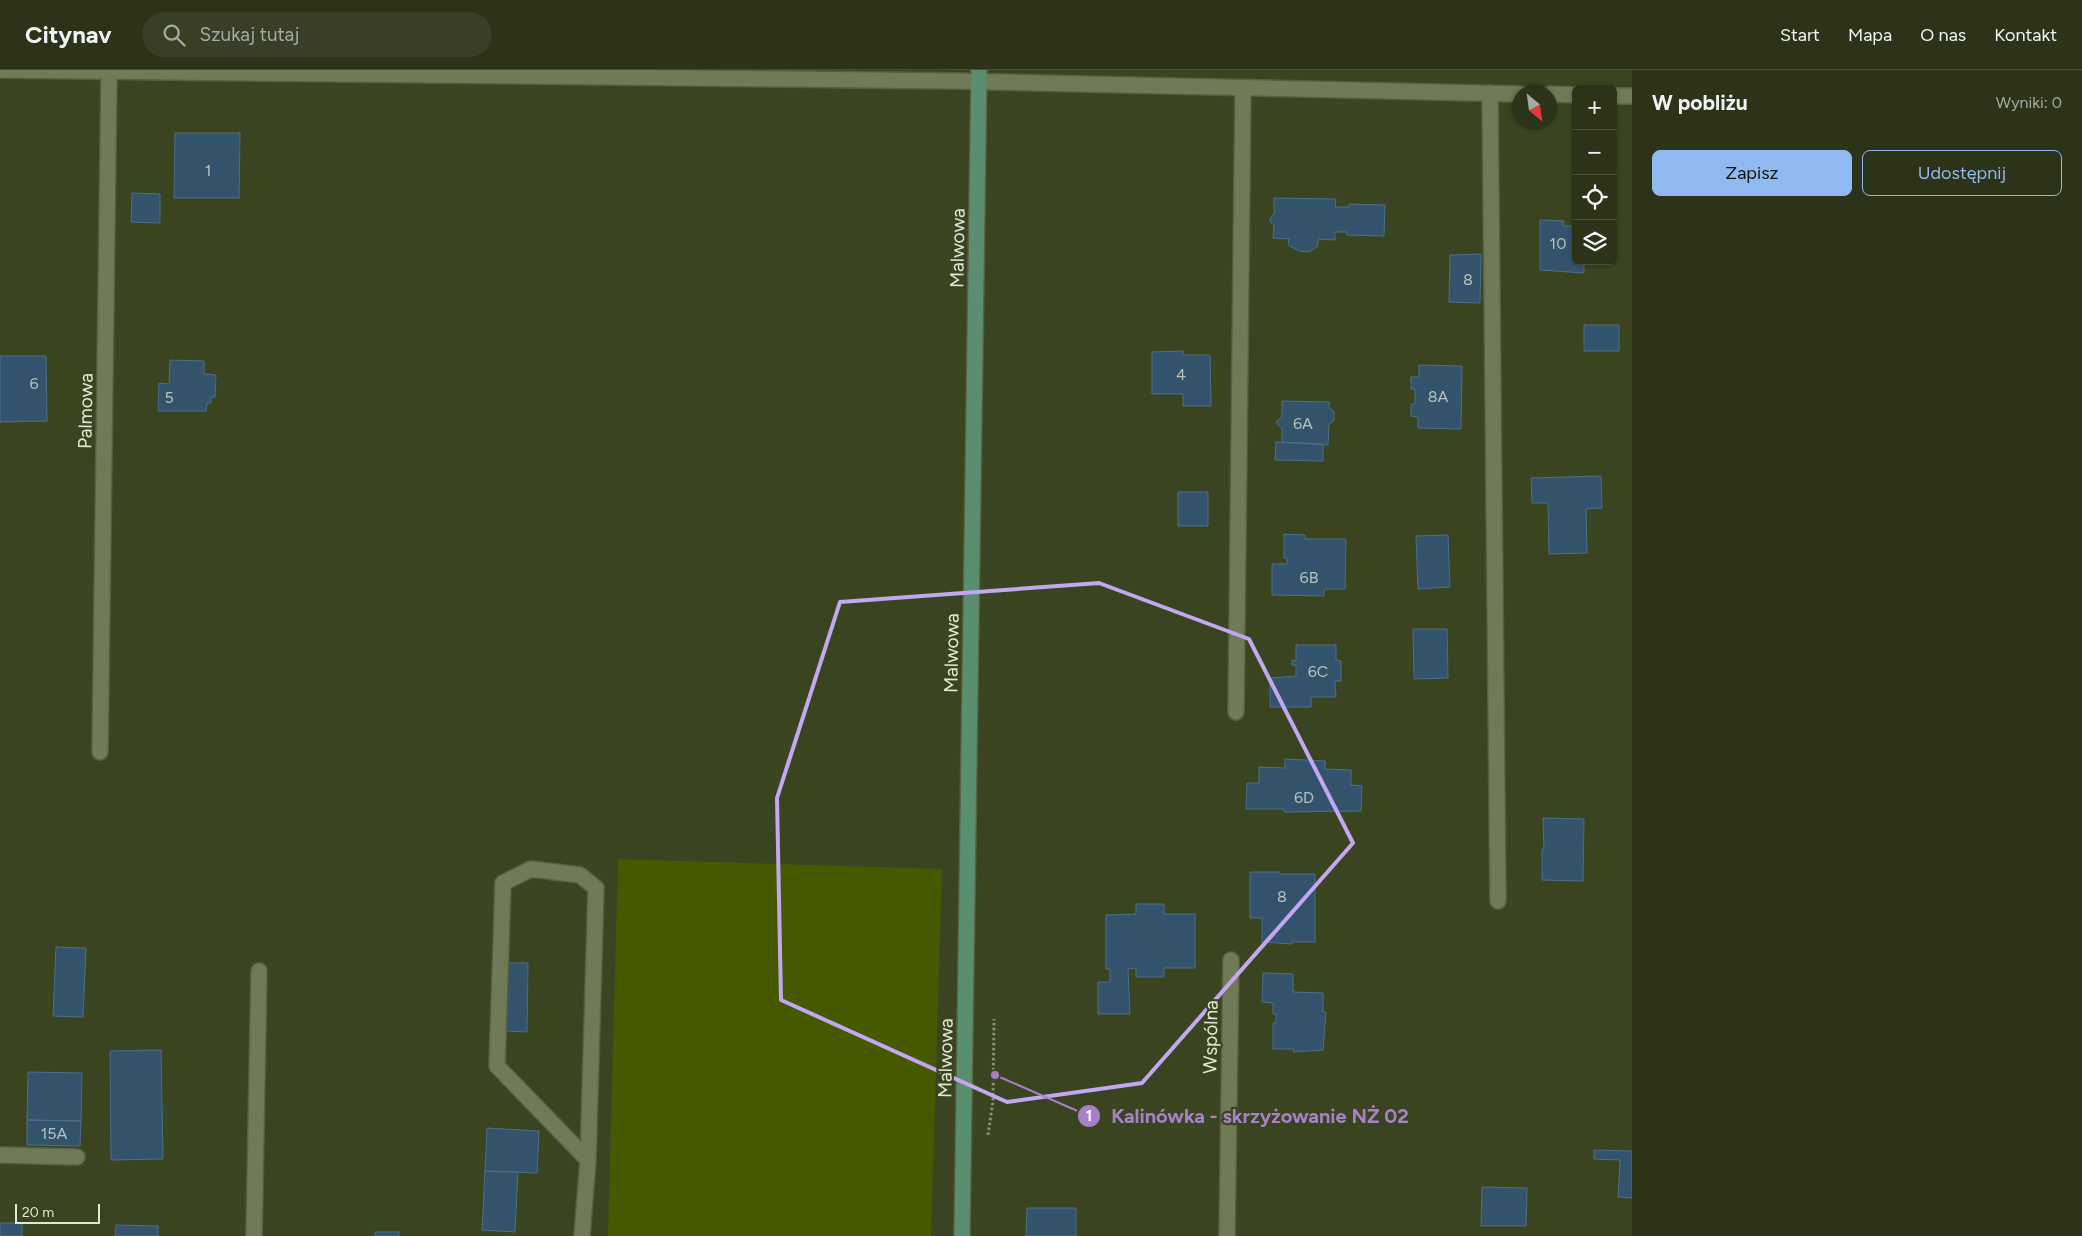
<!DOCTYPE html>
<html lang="pl">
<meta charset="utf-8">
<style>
body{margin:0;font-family:Figtree,sans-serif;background:#383f26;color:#f1f3f6}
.controls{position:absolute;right:15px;top:15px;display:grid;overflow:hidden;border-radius:8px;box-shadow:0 1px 4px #0004}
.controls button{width:45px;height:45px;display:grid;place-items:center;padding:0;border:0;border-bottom:1px solid #484e38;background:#2c3319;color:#f1f3f6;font:25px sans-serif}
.compass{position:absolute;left:1512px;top:15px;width:45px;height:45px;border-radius:50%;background:#2c3319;box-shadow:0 1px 4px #0004;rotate:151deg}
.scale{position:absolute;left:15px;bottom:12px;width:85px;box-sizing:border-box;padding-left:5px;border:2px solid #e1e7d3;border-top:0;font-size:14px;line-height:18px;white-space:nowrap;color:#e1e7d3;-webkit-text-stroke:4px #3a4421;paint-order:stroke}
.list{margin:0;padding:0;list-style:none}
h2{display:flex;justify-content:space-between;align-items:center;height:65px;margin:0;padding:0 20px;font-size:21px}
h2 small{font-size:16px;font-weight:400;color:#a6aaa2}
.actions{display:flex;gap:10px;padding:15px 20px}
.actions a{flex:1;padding:11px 0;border:1px solid #90b9f0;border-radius:8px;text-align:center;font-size:18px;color:#90b9f0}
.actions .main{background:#90b9f0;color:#111}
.icon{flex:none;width:28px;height:28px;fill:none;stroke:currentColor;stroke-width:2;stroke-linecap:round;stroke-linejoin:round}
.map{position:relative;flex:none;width:1632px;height:1166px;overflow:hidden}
header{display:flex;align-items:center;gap:30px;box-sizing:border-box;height:70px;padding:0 25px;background:#2c3319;border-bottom:1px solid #484e38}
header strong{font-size:24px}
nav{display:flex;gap:28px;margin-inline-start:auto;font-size:18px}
.search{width:350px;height:45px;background:#383f26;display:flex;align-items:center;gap:12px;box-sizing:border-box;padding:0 18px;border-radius:28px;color:#a6aaa2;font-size:19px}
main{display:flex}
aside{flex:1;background:#2c3319}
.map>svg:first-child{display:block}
.green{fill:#475900}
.building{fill:#33536c;stroke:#4d6e87}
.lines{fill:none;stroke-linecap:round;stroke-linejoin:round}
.lane-casing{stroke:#575f40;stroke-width:18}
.street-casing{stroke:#575f40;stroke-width:18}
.secondary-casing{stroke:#575f40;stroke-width:18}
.path{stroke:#899175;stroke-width:3;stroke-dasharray:2.5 2.5;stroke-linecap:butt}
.lane{stroke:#6f7b56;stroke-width:15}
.street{stroke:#6f7b56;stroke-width:15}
.secondary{stroke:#598e6e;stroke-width:15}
.marked{fill:none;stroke:#c4a7f1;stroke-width:4;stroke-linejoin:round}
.labels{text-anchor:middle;stroke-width:4.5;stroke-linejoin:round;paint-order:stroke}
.number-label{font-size:16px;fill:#b6c2b9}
.street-label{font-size:19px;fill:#e1e7d3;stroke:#3a4421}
.leader{fill:none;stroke:#a980c8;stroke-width:2}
.callout-dot{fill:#a980c8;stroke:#3a4421;stroke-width:2}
.mark-label{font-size:15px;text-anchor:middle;font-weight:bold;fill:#fff}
.callout-label{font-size:20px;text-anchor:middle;font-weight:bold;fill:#a980c8;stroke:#3a4421;stroke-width:4.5;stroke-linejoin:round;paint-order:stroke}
</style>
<header>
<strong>Citynav</strong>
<div class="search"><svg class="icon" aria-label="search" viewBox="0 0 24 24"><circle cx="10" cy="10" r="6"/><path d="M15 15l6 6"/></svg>Szukaj tutaj</div>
<nav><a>Start</a><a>Mapa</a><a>O nas</a><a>Kontakt</a></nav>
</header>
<main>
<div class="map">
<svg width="1632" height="1166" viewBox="0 0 1632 1166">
<rect width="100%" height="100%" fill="#3a4421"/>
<path class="green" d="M618,789L942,799L931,1166H608Z"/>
<path class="building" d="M175,63H240L239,128H174Z
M132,123L160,124V153L131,152Z
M1274,128L1336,129L1335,137H1349V134L1385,135L1384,166L1347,165V162H1335V170L1319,169L1317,177L1309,182L1299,181L1288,175L1289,169L1273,168L1274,155L1270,152L1271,147L1274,144Z
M1540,150L1564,151L1563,156H1576V191H1584V203L1540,200Z
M1481,184L1480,233L1449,232L1450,185Z
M1584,255H1619V281H1584Z
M1183,281V285H1210L1211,336H1183V324H1152V282Z
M0,286H46L47,351L0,352Z
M170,290L204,291V304L216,305L215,327H211V333H207L206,341H158L159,313L169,314Z
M1419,295L1462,296L1461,359L1418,358V347L1411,346V334H1415V319H1411V307H1419Z
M1282,331L1329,332V337L1334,342V350L1329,355L1328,375L1282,372V359L1276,352L1282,346Z
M1276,372L1323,374V391L1275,390Z
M1601,406L1602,438L1586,439L1587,483L1549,484L1548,433H1532L1531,408Z
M1178,422H1208V456H1178Z
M1284,464L1305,465V469H1346L1345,519H1324V526L1272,525V494H1287V488H1284Z
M1448,465L1450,517L1418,519L1416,466Z
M1413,559H1447L1448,608L1414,609Z
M1296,575H1336V590L1341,591V611H1335L1336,627H1311V637H1270V608L1296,606V595H1292V590L1296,591Z
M1285,689L1325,691V699L1351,700V715L1362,716L1361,741L1284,742V739H1246L1247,713H1259V697L1285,698Z
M1543,748L1584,749L1583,811L1542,810V779H1544Z
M1250,802H1279L1280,804H1315V872H1292V874L1262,872V848H1250Z
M1136,834H1164V844H1195V898H1164V907H1136V898L1128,899L1130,944H1098V912H1110V899H1106V845L1136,844Z
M56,877L86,878L83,947L53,946Z
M506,893H528L527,962L505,961Z
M1263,903L1293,904V922L1323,923V942H1326L1323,980L1293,982L1294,979H1273V953H1276V944H1273V933L1262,932Z
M161,980L163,1089L111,1090L110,981Z
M28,1002L82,1003L81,1051L27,1050Z
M27,1050L81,1051L80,1076L27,1075Z
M487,1058L539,1061L537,1103L485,1101Z
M1594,1080L1632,1081V1128L1618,1127L1620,1090L1594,1089Z
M485,1101L518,1102L515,1162L482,1160Z
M1482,1117L1527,1118L1526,1156H1481Z
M1027,1138H1076V1166H1026Z
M0,1153H22V1166H0Z
M116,1155L158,1156V1166H115Z
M375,1162H399V1166H375Z"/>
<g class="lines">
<defs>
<path id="lane" d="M1236,642L1243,18
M100,682L109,2
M0,1085L77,1087
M254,1166L259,901
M582,1166L588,1090L596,818L580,805L531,799L503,813L497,996L588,1090"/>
<path id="street" d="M0,0L956,11L1520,24
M1490,23L1498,831
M1550,24L1576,25
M1613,26H1632
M1227,1166L1231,890"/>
<path id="secondary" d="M962,1166L979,0"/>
</defs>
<use href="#lane" class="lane-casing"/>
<use href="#street" class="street-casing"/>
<use href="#secondary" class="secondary-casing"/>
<path class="path" d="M988,1065L993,1031L994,949"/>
<use href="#lane" class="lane"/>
<use href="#street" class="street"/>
<use href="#secondary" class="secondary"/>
</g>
<path class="marked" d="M1099,513L1249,569L1353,773L1142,1013L1007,1032L781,930L777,728L840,532Z"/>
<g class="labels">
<g class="number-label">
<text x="208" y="106">1</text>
<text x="1558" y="179">10</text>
<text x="1468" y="215">8</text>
<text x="1181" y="310">4</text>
<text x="34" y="319">6</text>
<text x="1438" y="332">8A</text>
<text x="169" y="333">5</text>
<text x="1303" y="359">6A</text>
<text x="1309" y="513">6B</text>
<text x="1318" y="607">6C</text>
<text x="1304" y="733">6D</text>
<text x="1282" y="832">8</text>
<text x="54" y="1069">15A</text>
</g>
<g class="street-label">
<text transform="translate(957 178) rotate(-89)" y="7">Malwowa</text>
<text transform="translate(85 341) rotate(-89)" y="7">Palmowa</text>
<text transform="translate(951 583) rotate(-89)" y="7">Malwowa</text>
<text transform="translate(1210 967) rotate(-89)" y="7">Wspólna</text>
<text transform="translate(945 988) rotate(-89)" y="7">Malwowa</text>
</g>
</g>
<path class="leader" d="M995 1005L1089 1046"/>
<g class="callout-dot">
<circle cx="995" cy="1005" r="5"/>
<circle cx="1089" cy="1046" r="12"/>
</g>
<g class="mark-label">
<text x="1089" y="1051">1</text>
</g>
<g class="callout-label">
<text x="1260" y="1053">Kalinówka - skrzyżowanie NŻ 02</text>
</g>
</svg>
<div class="controls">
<button>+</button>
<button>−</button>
<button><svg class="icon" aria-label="locate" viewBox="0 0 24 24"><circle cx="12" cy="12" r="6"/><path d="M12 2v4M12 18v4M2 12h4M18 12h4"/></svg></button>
<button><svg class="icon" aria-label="layers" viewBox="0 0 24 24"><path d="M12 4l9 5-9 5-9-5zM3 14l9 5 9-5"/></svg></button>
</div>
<svg class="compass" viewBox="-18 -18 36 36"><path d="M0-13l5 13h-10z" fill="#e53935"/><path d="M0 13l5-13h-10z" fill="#a6aaa2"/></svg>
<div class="scale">20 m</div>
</div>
<aside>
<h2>W pobliżu<small>Wyniki: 0</small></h2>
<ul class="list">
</ul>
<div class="actions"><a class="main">Zapisz</a><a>Udostępnij</a></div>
</aside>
</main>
